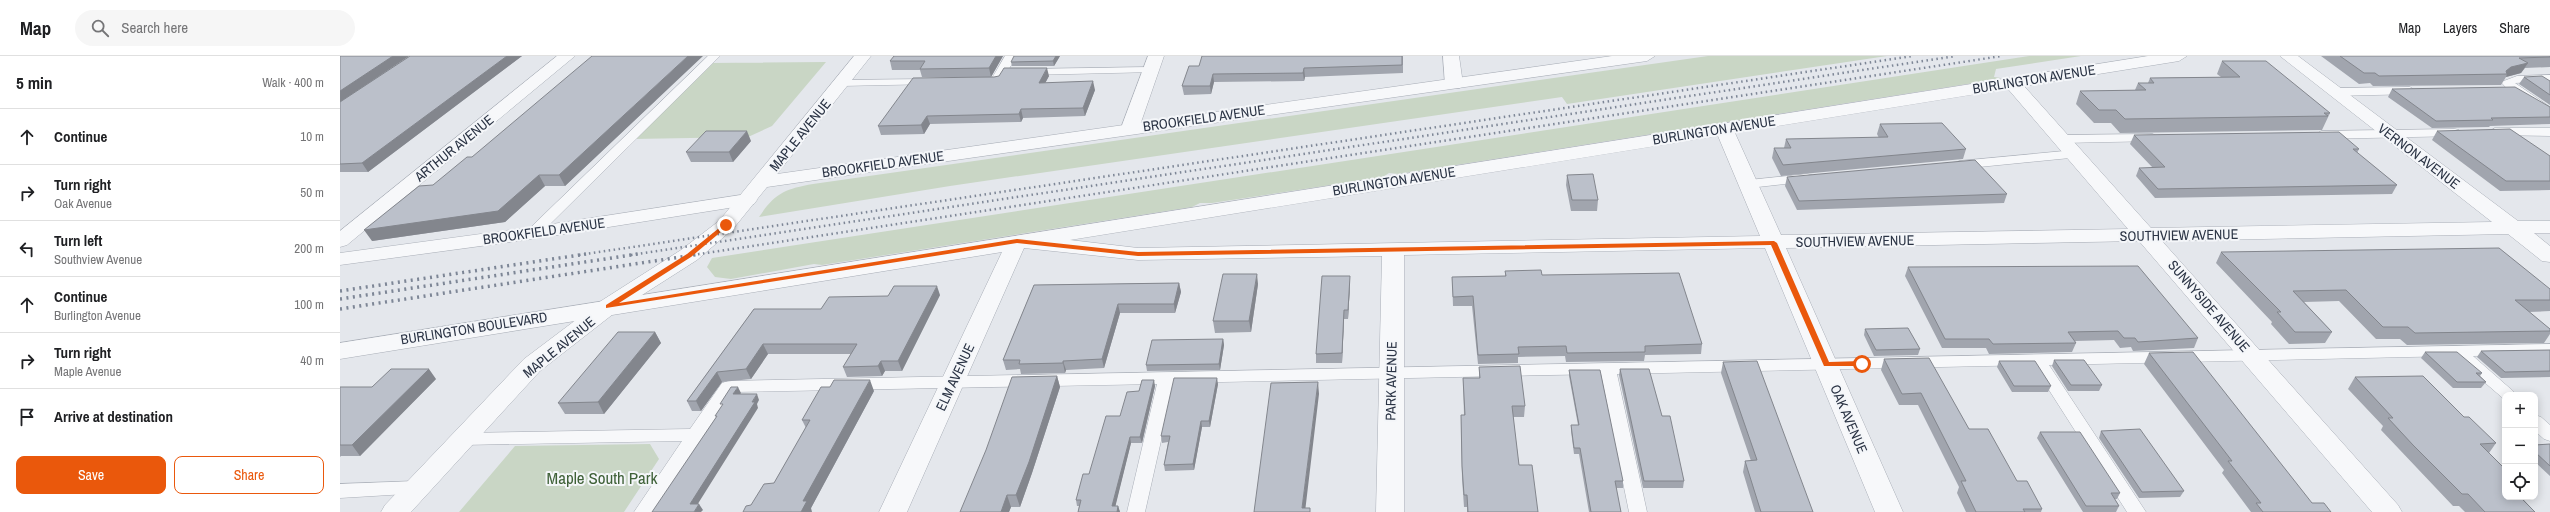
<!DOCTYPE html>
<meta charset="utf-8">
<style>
body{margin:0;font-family:"Archivo Narrow",sans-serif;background:#f6f6f6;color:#202124}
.controls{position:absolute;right:12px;bottom:12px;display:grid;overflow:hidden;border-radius:8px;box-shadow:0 2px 10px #0003}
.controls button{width:36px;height:36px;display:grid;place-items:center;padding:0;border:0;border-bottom:1px solid #e0e0e0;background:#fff;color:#202124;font:20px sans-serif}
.stop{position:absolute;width:12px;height:12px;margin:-9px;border:3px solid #ea580c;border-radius:50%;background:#fff}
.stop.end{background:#ea580c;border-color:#fff;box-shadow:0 1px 4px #0008}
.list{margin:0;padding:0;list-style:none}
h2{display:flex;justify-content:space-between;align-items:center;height:52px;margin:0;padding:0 16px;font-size:17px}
h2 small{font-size:13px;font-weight:400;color:#757577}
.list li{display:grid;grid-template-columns:26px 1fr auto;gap:12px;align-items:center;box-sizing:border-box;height:56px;padding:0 16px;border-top:1px solid #e0e0e0}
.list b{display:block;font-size:15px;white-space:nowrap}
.list p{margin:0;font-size:13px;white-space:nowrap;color:#757577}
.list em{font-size:13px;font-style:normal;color:#757577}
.actions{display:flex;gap:8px;padding:12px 16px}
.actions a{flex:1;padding:9px 0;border:1px solid #ea580c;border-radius:8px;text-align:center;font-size:14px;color:#ea580c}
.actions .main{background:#ea580c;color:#fff}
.icon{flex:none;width:22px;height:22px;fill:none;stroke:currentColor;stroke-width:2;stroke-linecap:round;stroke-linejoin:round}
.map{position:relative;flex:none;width:2210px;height:456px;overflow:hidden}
header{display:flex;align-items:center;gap:24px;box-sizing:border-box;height:56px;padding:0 20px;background:#fff;border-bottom:1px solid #e0e0e0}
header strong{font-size:19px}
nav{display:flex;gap:22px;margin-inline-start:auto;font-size:14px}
.search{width:280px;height:36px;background:#f6f6f6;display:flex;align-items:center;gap:10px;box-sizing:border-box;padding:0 14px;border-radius:22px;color:#757577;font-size:15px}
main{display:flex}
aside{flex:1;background:#fff}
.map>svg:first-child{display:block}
.green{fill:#c9d6c5}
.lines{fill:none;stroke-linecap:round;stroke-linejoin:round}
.service-casing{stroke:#a9aeb7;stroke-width:1}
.minor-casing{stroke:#a9aeb7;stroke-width:1}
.tertiary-casing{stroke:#a9aeb7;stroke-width:1}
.service{fill:#f7f8fa;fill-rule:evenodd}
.minor{fill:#f7f8fa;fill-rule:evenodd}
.tertiary{fill:#f7f8fa;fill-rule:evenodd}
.rail-far1{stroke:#7d8696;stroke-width:2.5;stroke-dasharray:1.5 3.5;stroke-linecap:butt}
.rail{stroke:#7d8696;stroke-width:3.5;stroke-dasharray:2 4.5;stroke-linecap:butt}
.wall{fill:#a1a5ae}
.shaded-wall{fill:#83868d}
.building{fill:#bbc0ca;stroke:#83868d}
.route{fill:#ea580c}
.labels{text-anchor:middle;stroke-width:4;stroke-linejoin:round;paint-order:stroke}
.street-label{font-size:14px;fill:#2b3445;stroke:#f4f6f9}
.near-park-label{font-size:17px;fill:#3f6138;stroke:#f4f6f9}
</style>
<header>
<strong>Map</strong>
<div class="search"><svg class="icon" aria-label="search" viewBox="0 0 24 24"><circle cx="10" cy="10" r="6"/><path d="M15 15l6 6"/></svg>Search here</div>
<nav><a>Map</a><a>Layers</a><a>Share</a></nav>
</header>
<main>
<aside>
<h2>5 min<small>Walk · 400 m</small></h2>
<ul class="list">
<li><svg class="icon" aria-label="ahead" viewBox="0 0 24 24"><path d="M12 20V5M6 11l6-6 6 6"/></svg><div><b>Continue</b></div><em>10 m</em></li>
<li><svg class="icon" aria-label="right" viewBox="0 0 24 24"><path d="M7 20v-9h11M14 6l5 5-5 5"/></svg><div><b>Turn right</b><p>Oak Avenue</p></div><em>50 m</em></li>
<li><svg class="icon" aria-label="left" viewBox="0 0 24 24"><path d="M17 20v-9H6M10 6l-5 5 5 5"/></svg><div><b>Turn left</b><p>Southview Avenue</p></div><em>200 m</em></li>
<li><svg class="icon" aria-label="ahead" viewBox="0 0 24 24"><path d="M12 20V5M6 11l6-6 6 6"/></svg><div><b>Continue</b><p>Burlington Avenue</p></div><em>100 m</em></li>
<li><svg class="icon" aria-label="right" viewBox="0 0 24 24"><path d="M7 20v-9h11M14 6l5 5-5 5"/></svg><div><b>Turn right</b><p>Maple Avenue</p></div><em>40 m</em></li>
<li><svg class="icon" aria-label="arrive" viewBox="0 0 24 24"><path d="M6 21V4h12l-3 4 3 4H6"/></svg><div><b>Arrive at destination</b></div></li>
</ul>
<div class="actions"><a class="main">Save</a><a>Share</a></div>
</aside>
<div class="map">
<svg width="2210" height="456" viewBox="0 0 2210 456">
<rect width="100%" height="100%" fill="#e4e7ec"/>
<path class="green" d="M1368,0H1547L1227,48L1222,41L610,130L419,161C435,137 445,133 473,128Z
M1689,0H1741L1656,13L1654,21L1661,22L1659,23L1059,118L1049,117L1043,121L872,147H860L852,151L482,209L474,208L391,223L375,221L367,211L372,202Z
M486,6L432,70L408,81L293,83L370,7Z
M310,388L319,403L284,456H119L175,390Z"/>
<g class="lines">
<defs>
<path id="service" d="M368,0H380L198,180H188L186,177L188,174Z
M665,0H677L660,27H644V23L652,22Z
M811,11L817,14L815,16L688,19L682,16L688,13Z
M2210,19V25L2175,27L2210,51V60L2169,35L2161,26L2177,20Z
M590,23L594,24V28L501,30L495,27L501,24Z
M2070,31L2076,35L2074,38L1995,40L1989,36L1995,32Z
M2155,72H2210V80L2151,79L2149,76Z
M2115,73L2119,74L2121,77L2119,80L1981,83L1975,79L1981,75Z
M1813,78L1819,82L1817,85L1722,87L1716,83L1722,79Z
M1735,94L1740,95L1741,98L1740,101L1619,113L1612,109L1619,105Z
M1467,118L1472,119L1474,122L1472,125L1409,132L1402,128L1409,124Z
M2210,288V298L2133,300L2173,335L2175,339H2165V344L2114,300L1709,309L1806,456H1787L1693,309L1277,318L1307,456H1289L1261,318L834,327L805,456H787L817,328L393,336L313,456H294L342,385L121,389L115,387L112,383L115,379L121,377L350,373L382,327L388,325Z
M2195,359L2201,361L2210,369V385L2204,383L2195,375Z
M76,425L83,427L85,432L83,437L0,442V428Z"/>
<path id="minor" d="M217,0H235L7,189L0,191V175Z
M808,0H824L799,72L796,76H784L781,72Z
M1103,0H1119L1123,28L1120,32H1108L1105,28Z
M1808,0H1847L1839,5L1684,30L1811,172L2152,166L1940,0H1958L2178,165H2210V177H2194L2210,190V206L2202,205L2168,178L1822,185L2058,449L2062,456H2032L1799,185L1446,192L1563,456H1535L1425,192L1064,199V456H1036L1042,200L798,204L684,192L567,456H539L662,196L0,303V287ZM1668,33L1788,173L1441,179L1395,77ZM1378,80L1420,180L798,192L730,184Z
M407,138L414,140L417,144L414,148L193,183L0,209V197L193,171Z"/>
<path id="tertiary" d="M514,0H531L437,118L1272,0H1315L1307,5L427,131L393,173L357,204L277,255L200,315L71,456H41L45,449L184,303L261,245L341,194L379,165Z"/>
</defs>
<use href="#service" class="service-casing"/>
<use href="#minor" class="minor-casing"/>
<use href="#tertiary" class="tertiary-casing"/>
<use href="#service" class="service"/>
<use href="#minor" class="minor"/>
<use href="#tertiary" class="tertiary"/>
<path class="rail-far1" d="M239,199L1573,0
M291,199L1616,0
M353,199L1662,0"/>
<path class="rail" d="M0,235L246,198
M0,243L298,198
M0,253L360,198"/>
</g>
<path class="wall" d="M0,0H69L30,26L70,0H182L28,116H0Z
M663,0L651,21H582L580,14H552L550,5Z
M720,0L714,10H672L671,6Z
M1063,0V17L965,21L964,25L874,26L871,38L844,39L842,30L859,10Z
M1981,0H2210V11L2185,12L2181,17L2166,21L2161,29L2033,30L2030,27L2019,28Z
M1882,5L1990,57L1982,74L1780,77L1771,67H1754L1736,48L1740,35L1795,34L1798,27H1808L1810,22L1881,21L1877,18Z
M709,20L705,27L755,34L745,60L683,62L681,66L590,68L584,78L541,79L538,70L654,21Z
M2184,21L2210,25V49L2179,28Z
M2052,33L2210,51V68L2150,70L2149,71L2092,72L2048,41Z
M316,44L225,130H205L165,166L32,185L132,101Z
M1540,68L1626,93L1623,103L1441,120L1432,102L1434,92H1444L1446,83L1539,82L1537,78Z
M2097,75L2210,100V134L2160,135L2092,84Z
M1794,79L2019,93L2017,97L2057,129L2052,138L1815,142L1796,120L1799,112H1813L1790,88Z
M411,85L393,106H351L346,96Z
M1227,119L1258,144L1257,155H1231L1226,129Z
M1447,121L1667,138L1664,147L1457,154L1445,130Z
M1881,196L2210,233V255L2189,256L2210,273V278L2204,287L2067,289L2060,283H2036L1999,245L1964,246L1992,276L1985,287L1949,288L1931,268L1932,266L1876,207Z
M1568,211L1858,282L1854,292L1793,295L1791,291L1780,292L1774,284L1735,285L1736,287L1732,296L1649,298L1646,292H1602L1565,220Z
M1165,215L1202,219L1362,288L1361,298L1305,299L1304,305L1226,306L1225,300L1178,301V307L1138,308L1132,250H1113L1112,221L1165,220Z
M839,227L841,236L835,257H780L764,312L726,314L725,317L681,318L680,313L666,314L663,304L694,229Z
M918,228L911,276L875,277L873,265Z
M1010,229L1008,263H1004L1002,307H976V298Z
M600,239L562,315H545L542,320L507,321L503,311L511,298H428L411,323L382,326L361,355H352L347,345L414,253H481L548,240Z
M1525,273L1580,293L1578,299L1534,300L1524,279Z
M315,276L321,287L264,358H225L218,347Z
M883,283L884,289L880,314L807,315L806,309Z
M2210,294V321L2161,322L2137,301L2141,295Z
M2085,296L2142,317L2140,320L2146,326L2141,332H2113L2081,302Z
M1809,297L1972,447L1991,456H1911L1882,417L1884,414L1804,308Z
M1544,303L1629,373L1702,453L1701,456H1626L1617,437L1619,431L1578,349H1559L1541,314Z
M1714,304L1762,329L1759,335H1728L1712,310Z
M1659,305L1711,330L1708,336H1672L1657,311Z
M1383,306L1473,456H1415L1403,416L1405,405H1411L1381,317Z
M1139,311L1185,350L1184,361H1173L1179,409L1198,456H1127V451H1124L1122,422L1121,370V359H1124L1123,322H1139Z
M1280,313L1322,360L1344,425L1343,432H1303L1279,319Z
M1229,314L1283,425V432H1276L1281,456H1249L1239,398H1234L1231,375V369H1238L1229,320Z
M717,320L720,331L692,417L680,451H671L669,456H620Z
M2015,321L2124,361L2156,387L2149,397L2165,441H2186L2184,444L2195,456H2125L2119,450H2113L2041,374L2043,370L2008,333Z
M96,323L20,400H1L0,401V331H32Z
M878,328L870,371H862L854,414L825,415L824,409L828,386L822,387L821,380Z
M815,330L802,387H791L775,450H778L780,456H738L739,450H737L736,444L780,360L799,335Z
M534,335L471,452L411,449L434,427L466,372L462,364Z
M1761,375L1844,435L1840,441L1799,442L1759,382Z
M1700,376L1780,437L1777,443H1775L1779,450L1776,456H1743L1697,382Z
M2210,388V420L2195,406V389Z"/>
<path class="shaded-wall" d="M53,0H69L0,46V35Z
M167,0H182L28,116L22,107Z
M348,0H363L225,130L219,119Z
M656,0H663L651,21L649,12Z
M716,0H720L714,10L713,5Z
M2188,7L2181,17L2166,21L2167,18L2166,15L2171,11Z
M707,12L709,20L701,35L699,27Z
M964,12L965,21L964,25L963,17Z
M873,18L874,26L871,38L870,30Z
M753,25L755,34L745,60L743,52Z
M681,53L683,62L681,66L679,58Z
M587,60L590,68L584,78L581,69Z
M407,75L411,85L393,106L389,96Z
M199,119L205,130L165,166L32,185L24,174Z
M917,218L918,228L911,276L909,265Z
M1010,220V229L1008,263V254Z
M839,227L841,236L835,257L834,248Z
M597,230L600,239L562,315L558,305Z
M778,248L780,257L764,312L762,303Z
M1004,254V263L1002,307V297Z
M315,276L321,287L264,358L258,346Z
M883,283L884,289L880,314L879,308Z
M423,288L428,298L411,323L406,313Z
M541,305L545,315L542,320L538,310Z
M723,305L726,314L725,317L723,307Z
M89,313L96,323L20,400L12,389Z
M377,316L382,326L361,355L356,345Z
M717,320L720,331L692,417L680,451L676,439Z
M877,322L878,328L870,371L869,365Z
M530,324L534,335L471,452L472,456H461L463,445Z
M814,324L815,330L802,387L800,381Z
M978,326L979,338L965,456L962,452Z
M398,331L401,337L396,345L393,338Z
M417,338L419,344L417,348L418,352L354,454L350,448Z
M861,365L862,371L854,414L853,408Z
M790,381L791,387L774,456L772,450Z
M667,439L671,451L669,456H661Z
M359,448L363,454L361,456H354Z
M778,450L780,456H777Z"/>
<path class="building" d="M0,0H53L0,35Z
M70,0H167L22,107L0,108V46Z
M252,0H348L219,119H199L158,155L24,174L79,130L93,129L127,101H132Z
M554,0H656L649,12L580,13L585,5H550Z
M674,0H716L713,5L671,6Z
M862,0H1062V9L964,12L963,17L873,18L870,30H842L849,10H859Z
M2000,0H2210V1L2179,2L2188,7L2171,11L2166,15L2167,18L2039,20L2035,17H2024Z
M1882,5H1926L1990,57H1984L1988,60L1785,63L1776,54H1759L1740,35L1806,34L1798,27H1814L1810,22L1900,21Z
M664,12H707L699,27L753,25L743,52L681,53L679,58L587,60L581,69L538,70L573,22L654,21L659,20Z
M2202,20L2210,25V39L2184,21Z
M2175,31L2210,51V61L2151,62L2153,64L2096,65L2052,33Z
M1602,67L1626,93L1443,109L1434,92H1451L1446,83L1548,81L1540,68Z
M2170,73L2210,100V125H2166L2097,75Z
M366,75H407L389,96H346Z
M1999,76L2019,93H2013L2057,129L1818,133L1799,112L1825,111L1794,79Z
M1635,104L1667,138L1459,145L1447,121Z
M1253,118L1258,144H1232L1227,119Z
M2159,192L2210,233V244H2175L2210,273V275L2075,277L2068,271H2043L2006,234L1953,235L1992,276H1955L1937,256H1941L1881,196Z
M1798,210L1858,282L1798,286L1795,282H1784L1778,275L1728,276L1736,287L1653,288L1649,283H1605L1568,211Z
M1201,214L1202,219L1339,217L1362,288L1305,290V296L1227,297L1226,290L1178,291L1179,298L1138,299L1133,240L1113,241L1112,221L1166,220L1165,215Z
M883,218H917L909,265H873Z
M982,220H1010L1008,254H1004L1002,297L976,298Z
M839,227L834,248H778L762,303L723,305V307L679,308L680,304H663L694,229Z
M554,230H597L558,305H541L538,310L503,311L517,288H423L406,313L377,316L356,345H347L414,253H481L489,241L548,240Z
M1568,272L1580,293L1536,294L1525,273Z
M278,276H315L258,346L218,347Z
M883,283L879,308L806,309L812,284Z
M2210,294V315L2165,316L2141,295Z
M1853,296L1972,447H1984L1991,456H1923L1916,447H1921L1888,405H1892L1809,297Z
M2085,296H2117L2142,317H2136L2146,326H2117Z
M1589,302L1629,373H1648L1677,425H1687L1702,453H1683L1685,456H1636L1621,425H1626L1581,337L1562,338L1544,303Z
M1714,304H1744L1762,329H1731Z
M1417,305L1473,456H1421L1405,405L1417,404L1383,306Z
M1659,305H1695L1711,330H1674Z
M1180,310L1185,350H1172L1179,409H1192L1198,456H1128L1127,439H1124L1122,410L1121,359H1125L1123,322H1140L1139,311Z
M51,313H89L12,389H0V331H32Z
M1280,313H1309L1322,360H1330L1344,425H1304Z
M1229,314H1260L1283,425H1275L1281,456H1251L1240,392H1234L1231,369H1239Z
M717,320L689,406L676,439H667L661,456H620L646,394L672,321Z
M2083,320L2124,361H2129L2156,387L2140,388L2165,413V441H2180L2195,456H2145L2128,438H2122L2073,389L2048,362H2053L2015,321Z
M834,322H877L869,365H861L853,408L824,409L830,380H821Z
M494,324H530L463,445H467L461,456H403L406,450L411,449L424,428L434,427L470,364H462L481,331H490Z
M802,324H814L800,381H790L772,450H778L777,456H738L741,444H736L743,418H749L766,360H780L787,336L799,335Z
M978,326L962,452H970V456H914L931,327Z
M391,331H398L393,338H417L412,346H415L350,448H359L354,456H312L377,360H375L383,348H380Z
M1800,373L1844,435L1802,436L1761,375Z
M1700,376H1740L1780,437H1771L1779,450H1746Z
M2210,388V410L2195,396V389Z"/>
<path class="route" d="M384,168L389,169L351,201L279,247L677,183L798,196L1434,185L1437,187L1489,306L1522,305L1525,308L1522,310H1484L1431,189L798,200L677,187L266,252V249L347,198Z"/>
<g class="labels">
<g class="street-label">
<text transform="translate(1694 23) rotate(-9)" y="5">BURLINGTON AVENUE</text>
<text transform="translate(864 62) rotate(-8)" y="5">BROOKFIELD AVENUE</text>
<text transform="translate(1374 74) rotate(-9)" y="5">BURLINGTON AVENUE</text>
<text transform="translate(460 79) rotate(-51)" y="5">MAPLE AVENUE</text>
<text transform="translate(114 92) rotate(-39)" y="5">ARTHUR AVENUE</text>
<text transform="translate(2079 100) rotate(37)" y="5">VERNON AVENUE</text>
<text transform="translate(543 108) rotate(-8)" y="5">BROOKFIELD AVENUE</text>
<text transform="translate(1054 125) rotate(-9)" y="5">BURLINGTON AVENUE</text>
<text transform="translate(204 175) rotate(-8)" y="5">BROOKFIELD AVENUE</text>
<text transform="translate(1839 179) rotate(-1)" y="5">SOUTHVIEW AVENUE</text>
<text transform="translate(1515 185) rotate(-1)" y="5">SOUTHVIEW AVENUE</text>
<text transform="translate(1869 250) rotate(49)" y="5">SUNNYSIDE AVENUE</text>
<text transform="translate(134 272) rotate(-9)" y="5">BURLINGTON BOULEVARD</text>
<text transform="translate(219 291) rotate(-39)" y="5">MAPLE AVENUE</text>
<text transform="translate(615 321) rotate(-65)" y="5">ELM AVENUE</text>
<text transform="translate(1051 325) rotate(-89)" y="5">PARK AVENUE</text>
<text transform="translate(1509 363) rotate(67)" y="5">OAK AVENUE</text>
</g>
<g class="near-park-label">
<text x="262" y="428">Maple South Park</text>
</g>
</g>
</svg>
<div class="controls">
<button>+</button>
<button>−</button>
<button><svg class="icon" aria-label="locate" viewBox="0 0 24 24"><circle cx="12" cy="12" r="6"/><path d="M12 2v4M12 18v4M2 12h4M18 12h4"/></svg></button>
</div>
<div class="stop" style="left:1522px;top:308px"></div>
<div class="stop end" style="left:386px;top:169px"></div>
</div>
</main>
